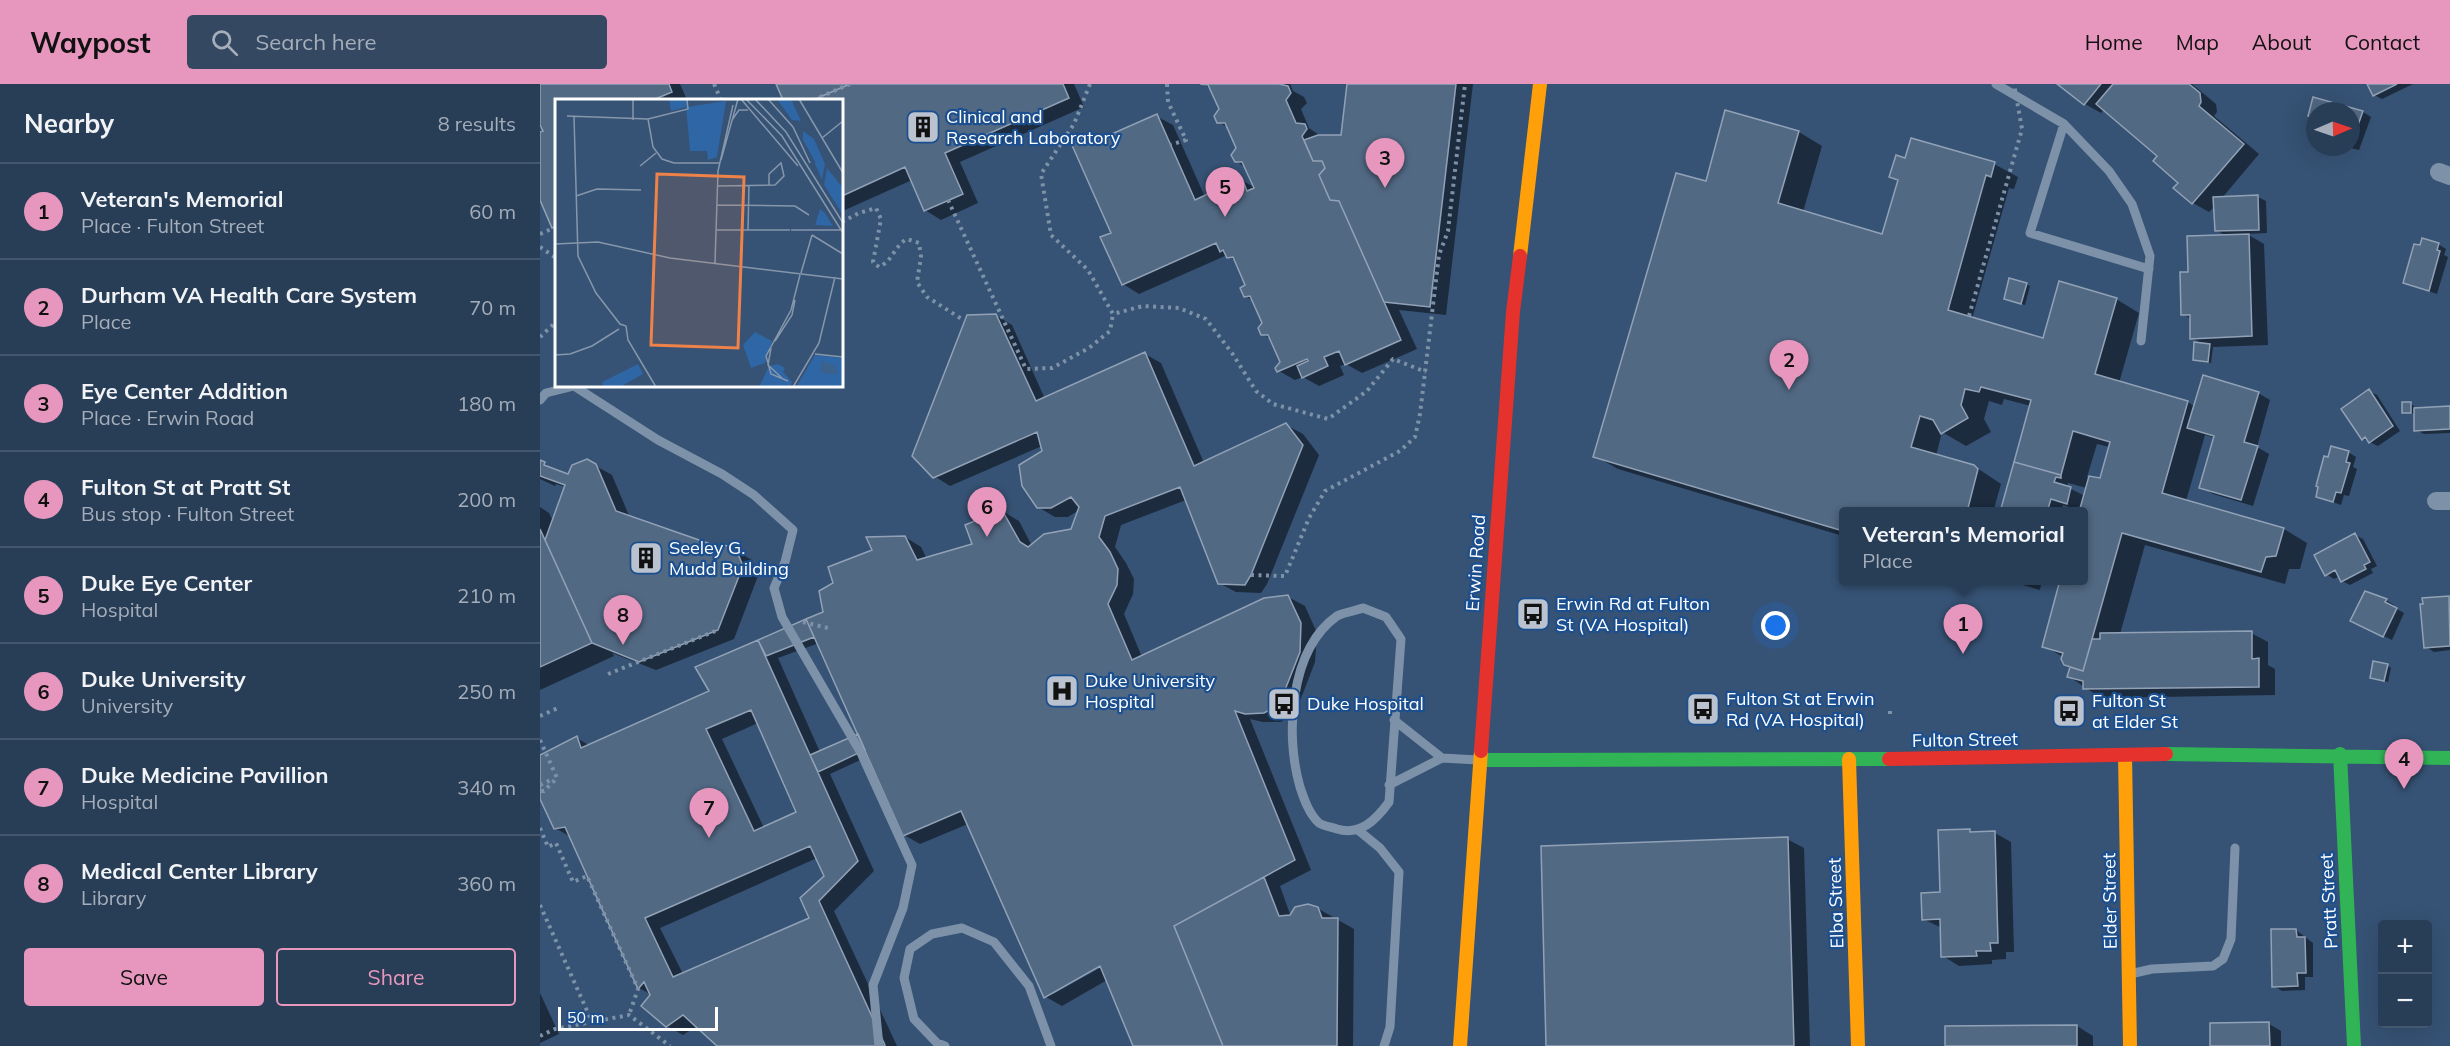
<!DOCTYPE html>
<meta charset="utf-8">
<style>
body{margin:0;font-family:Mulish,sans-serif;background:#344961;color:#f1f3f6}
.controls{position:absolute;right:18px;bottom:18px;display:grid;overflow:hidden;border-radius:6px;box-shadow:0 6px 24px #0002}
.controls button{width:54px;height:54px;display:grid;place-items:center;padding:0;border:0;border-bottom:2px solid #44576d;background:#283e57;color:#f1f3f6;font:30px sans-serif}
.compass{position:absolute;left:1766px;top:18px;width:54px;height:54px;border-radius:50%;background:#283e57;box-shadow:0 6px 24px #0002;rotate:88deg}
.scale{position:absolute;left:18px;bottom:15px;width:160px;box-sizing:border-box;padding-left:6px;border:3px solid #fff;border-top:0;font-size:16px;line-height:21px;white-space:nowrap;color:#fff;-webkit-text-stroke:4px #1b4f8f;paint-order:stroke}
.you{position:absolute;left:1236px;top:542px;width:21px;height:21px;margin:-15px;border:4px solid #fff;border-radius:50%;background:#1a73e8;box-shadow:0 0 0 9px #1a73e833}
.badge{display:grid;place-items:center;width:39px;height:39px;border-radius:50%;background:#e797bd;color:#111;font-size:20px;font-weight:700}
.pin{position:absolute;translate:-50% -50px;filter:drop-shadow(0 2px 3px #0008)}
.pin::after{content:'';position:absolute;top:32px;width:21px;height:18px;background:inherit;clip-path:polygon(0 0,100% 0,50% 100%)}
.popup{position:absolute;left:1299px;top:423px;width:249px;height:78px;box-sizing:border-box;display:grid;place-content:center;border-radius:6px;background:#283e57;filter:drop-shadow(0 2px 4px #0005);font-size:20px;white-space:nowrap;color:#a5aeba}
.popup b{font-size:22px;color:#f1f3f6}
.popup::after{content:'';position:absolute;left:50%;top:100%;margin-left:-12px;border:12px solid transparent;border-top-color:#283e57}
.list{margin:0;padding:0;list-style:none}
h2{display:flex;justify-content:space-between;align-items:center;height:78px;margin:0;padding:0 24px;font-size:26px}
h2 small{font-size:20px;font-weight:400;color:#a5aeba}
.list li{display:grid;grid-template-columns:39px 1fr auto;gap:18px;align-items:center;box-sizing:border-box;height:96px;padding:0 24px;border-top:2px solid #44576d}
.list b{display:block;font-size:22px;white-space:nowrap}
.list p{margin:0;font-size:20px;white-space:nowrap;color:#a5aeba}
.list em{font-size:20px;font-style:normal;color:#a5aeba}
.actions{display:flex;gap:12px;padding:18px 24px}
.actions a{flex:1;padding:14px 0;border:2px solid #e797bd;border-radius:6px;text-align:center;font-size:21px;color:#e797bd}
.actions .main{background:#e797bd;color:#111}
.icon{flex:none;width:33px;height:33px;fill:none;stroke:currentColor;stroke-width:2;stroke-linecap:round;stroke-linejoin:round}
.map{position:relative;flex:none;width:1910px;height:962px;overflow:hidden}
header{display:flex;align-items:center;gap:36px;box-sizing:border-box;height:84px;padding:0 30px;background:#e797bd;color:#111}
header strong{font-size:28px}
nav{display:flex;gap:33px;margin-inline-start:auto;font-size:21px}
.search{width:420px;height:54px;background:#344961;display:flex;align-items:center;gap:15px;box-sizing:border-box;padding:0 21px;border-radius:6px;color:#a5aeba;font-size:22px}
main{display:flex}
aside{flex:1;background:#283e57}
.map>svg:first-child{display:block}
.shadow{fill:#0007;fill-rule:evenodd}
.building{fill:#526984;stroke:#92a2b6;stroke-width:1.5;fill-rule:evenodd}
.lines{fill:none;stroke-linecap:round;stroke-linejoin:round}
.path{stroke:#7d92a8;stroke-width:4;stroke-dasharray:3 4.5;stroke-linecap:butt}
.lane{stroke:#7d92a8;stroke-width:9}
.street{stroke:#7d92a8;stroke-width:18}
.fast{stroke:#30b455;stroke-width:14}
.slow{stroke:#ff9f0a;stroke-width:14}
.jam{stroke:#e5322d;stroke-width:14}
.path-bridge{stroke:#7d92a8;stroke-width:4;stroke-dasharray:3 4.5;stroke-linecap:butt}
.labels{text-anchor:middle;stroke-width:4.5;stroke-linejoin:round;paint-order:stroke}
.poi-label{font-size:18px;fill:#fff;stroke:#1b4f8f;text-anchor:start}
.street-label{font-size:18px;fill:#fff;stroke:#1b4f8f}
.inset-road{fill:none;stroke:#8697ac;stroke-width:1.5}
.view{fill:#ee8249;fill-opacity:0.15;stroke:#ee8249;stroke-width:3}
.inset-edge{fill:none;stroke:#fff;stroke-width:3}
</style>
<header>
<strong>Waypost</strong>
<div class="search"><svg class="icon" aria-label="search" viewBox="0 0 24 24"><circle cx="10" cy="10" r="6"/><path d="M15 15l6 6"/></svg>Search here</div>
<nav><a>Home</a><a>Map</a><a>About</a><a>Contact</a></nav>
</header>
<main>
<aside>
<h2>Nearby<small>8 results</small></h2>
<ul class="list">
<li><span class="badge">1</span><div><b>Veteran's Memorial</b><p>Place · Fulton Street</p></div><em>60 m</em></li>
<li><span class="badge">2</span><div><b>Durham VA Health Care System</b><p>Place</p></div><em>70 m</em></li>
<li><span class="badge">3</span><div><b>Eye Center Addition</b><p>Place · Erwin Road</p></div><em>180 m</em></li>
<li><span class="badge">4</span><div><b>Fulton St at Pratt St</b><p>Bus stop · Fulton Street</p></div><em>200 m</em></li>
<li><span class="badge">5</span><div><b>Duke Eye Center</b><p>Hospital</p></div><em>210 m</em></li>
<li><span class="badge">6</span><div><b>Duke University</b><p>University</p></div><em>250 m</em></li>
<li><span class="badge">7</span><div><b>Duke Medicine Pavillion</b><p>Hospital</p></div><em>340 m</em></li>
<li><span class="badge">8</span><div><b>Medical Center Library</b><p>Library</p></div><em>360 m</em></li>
</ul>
<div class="actions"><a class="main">Save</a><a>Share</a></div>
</aside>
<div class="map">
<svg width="1910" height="962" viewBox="0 0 1910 962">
<rect width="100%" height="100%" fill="#365274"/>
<path class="shadow" d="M0,0H140L147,16H16V145L14,143L0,112V49L5,47L3,43L0,44Z
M237,0H534L544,23L420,78L438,119L401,136L385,126L372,96L305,126L302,124V16H244Z
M662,0H750L753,7L764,13L767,19L761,25L769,44L782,53L802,52L809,0H933L906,231L859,226L877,265L822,289L806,280L800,282L804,291L779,302L763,293L755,296L739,287L741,278L731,255L722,250L724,239L714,217L705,212L707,201L696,177L687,171L599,210L583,200L573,149L546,54L555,59L616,32L633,41L665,113L701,96L716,104L706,84L696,77L698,64L689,44L678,38L681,26L672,5Z
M1520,0H1652L1676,20L1677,28L1674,32L1719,70L1682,114L1718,113L1726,117L1727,149L1707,150L1724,160L1728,261L1673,263L1671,279L1654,275L1664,261L1652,254L1651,235L1643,230L1650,189L1686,152L1676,146L1675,122L1669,128L1653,119L1636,104L1640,98L1619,72L1564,25L1561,29L1545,20Z
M1828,0H1873L1842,15L1834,11Z
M1774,15L1823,28L1831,33L1819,66L1806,63H1811V27H1775V34L1770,31Z
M1186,28L1259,48L1282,62L1263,128L1344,152L1359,98L1351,93L1366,76L1454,80L1478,93L1474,105L1469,104L1432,235L1504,255L1576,215L1599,229L1579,299L1648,318L1655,323L1718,309L1730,316L1717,363L1729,370L1713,422L1673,410L1661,403L1675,354L1665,351L1646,417L1744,445L1767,459L1760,485H1749L1745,500L1605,461L1580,550L1711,549L1728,558V581L1735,585V611L1561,614L1528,592L1531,584L1526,580L1523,573L1504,562L1543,496V428L1523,421L1521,428H1462L1491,322L1464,315L1462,321L1449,317L1444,335L1451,348L1426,362L1402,348L1396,372L1434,382L1461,400L1453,428H1303V452L1078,385L1055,372L1167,98ZM1557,360L1570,363L1561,396L1547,393ZM1528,399L1547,404L1545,412L1527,403Z
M1898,160L1906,165L1904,171L1908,173L1897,210L1865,199Z
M1486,200L1490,202L1485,221L1465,215Z
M455,231L472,241L505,315L605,270L621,279L664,379L746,341L763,350L779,371L727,500L721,509L696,508L679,499L646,416L581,441L575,463L586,479L594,495L593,510L584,530L602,573L748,513L765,522L777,549L775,578L755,630L741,638H723L710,635L771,786L740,802L751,833L777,824L814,845L813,962H594L567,896L522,922L506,913L428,740L380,760L364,751L329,672L290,690L334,787L294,827L357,962H179L157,942L143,951L127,942L112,911L99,904L31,753L15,744L2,716L0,717V672L37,654L50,662L171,608L157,584L285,528L365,453L381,463L387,475L434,461L462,427L479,437L492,462L532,446L539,426L528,433H515L498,423L504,368L502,362L410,402L394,392ZM279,559L319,651L280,668L238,574ZM218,639L258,729L224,744L182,655ZM277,774L286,792L271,835L143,890L120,844ZM566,877L567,880L513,910V907Z
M1829,307L1837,311L1860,347L1838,362L1823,355Z
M1871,320L1874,322V325L1910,324V349L1884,350L1876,346L1875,330L1864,328Z
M1808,368L1816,373L1813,383L1817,385L1809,412L1804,411L1801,421L1777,412Z
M47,377L72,391L90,434L183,466L196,467L212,476L218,492L194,555L116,586L72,569L74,572L0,606V423L9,429L13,437L26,403L16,400L15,402L0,395V378L29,392Z
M1815,451L1823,455L1837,482L1831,485L1833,489L1810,501L1802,497L1800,492L1794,495L1786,490Z
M1466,496H1502L1500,506Z
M1825,509L1846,516L1854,521L1853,523L1864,529L1852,556L1820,541Z
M1909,513L1910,566L1894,568L1886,563Z
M1848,582L1851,584L1848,598L1832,593Z
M1455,749L1471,758L1474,868H1466V875L1452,876V880L1419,882L1403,872L1402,844L1383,835L1401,810Z
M1247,755L1264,764L1270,962H1008Z
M1756,846L1773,859V893H1765V906L1742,907L1734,902Z
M0,909L19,950L0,959Z
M1729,940L1741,947V962H1672Z
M1537,942L1553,952V962H1406Z"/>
<path class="building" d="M0,0H129L132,8L113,16H16V143L12,144L0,116V48L3,47L0,41Z
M236,0H310L273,16H243Z
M310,0H523L529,14L405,69L423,110L384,127L365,83L302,112V16H273Z
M660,0H739L748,2L751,9L746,16L756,39L765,40L767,45L762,52L773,77H782L785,84L779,91L790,116L799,117L861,256L805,281L799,267L784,273L788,282L762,294L757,282L768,277L767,275L737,288L735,284L740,278L728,251H721L718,244L722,239L710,212L704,213L700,204L705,201L693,173L687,174L683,166L680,168L676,159L582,201L560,153L571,149L531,59L546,53L549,60L617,30L655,116L702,94L707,107L714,104L702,78H695L691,71L696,64L685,39H677L674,32L679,25L668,1Z
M807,0H916L890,223L844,218L799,117L790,116L779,91L785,84L782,77H773L764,56L778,51H801Z
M1517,0H1561L1544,21Z
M1573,0H1649L1660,9L1661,18L1659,22L1704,60L1652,120L1633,104L1638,99L1613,77L1617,72L1556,20Z
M1827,0H1857L1833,12Z
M1773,13L1823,27L1811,61V27H1775V34L1768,32Z
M1185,26L1259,47L1238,119L1342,150L1358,96L1349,93L1356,71L1365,74L1371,54L1455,78L1451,93L1446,91L1408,226L1503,254L1519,197L1577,214L1555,290L1648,317L1622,409L1744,444L1736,472L1726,473L1721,488L1582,449L1543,587L1524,581L1521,575L1523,569L1502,563L1520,496H1543V428H1539L1549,392L1560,394L1570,358L1533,347L1521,391L1474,378L1491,316L1441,303L1439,308L1425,305L1421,321L1428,334L1401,350L1393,336L1380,332L1371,363L1434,381L1438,385L1427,428H1303V447L1053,373L1136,89L1166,97Z
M1718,111L1719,146L1675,147L1673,113Z
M1709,150L1712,252L1650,255V231H1641L1640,188H1648L1647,152Z
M1882,154L1899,159L1897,166L1900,167L1889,207L1863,199L1874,160L1880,161Z
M1469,194L1487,199L1481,220L1464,215Z
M456,230L496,317L605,268L654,382L746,339L763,361L711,491L705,501L678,500L640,403L565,432L559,453L570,468L578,485L577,501L568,520L592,576L724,514L748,511L761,539L760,568L739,621L724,629L705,630L695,627L755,776L634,842L683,962H593L560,882L504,914L421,727L363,752L266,535L283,528L279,507L293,499L288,483L332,466L326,453L365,452L377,476L432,460L425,441L462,426L480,458L488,463L504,450L531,445L539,423L531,413L511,424H497L482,402L479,381L502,367L497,348L393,394L372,372L427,231Z
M1654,258L1670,260L1668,278L1653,276Z
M1663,291L1719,308L1704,358L1718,362L1701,416L1659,404L1674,352L1647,344Z
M1829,305L1853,342L1829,359L1825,353L1822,356L1801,325Z
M1862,318H1871V329H1862Z
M1910,322V345L1874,347V324Z
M1791,362L1809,367L1806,378L1810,379L1801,409L1796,408L1793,418L1776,413L1778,403L1776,402L1784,372L1788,373Z
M47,375L56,380L76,427L182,464L184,461L196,465L203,482L178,546L99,578L52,559L5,456L25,401L0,392V376L5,378L4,381L28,390L32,381Z
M1474,378L1521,391V394L1516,393L1514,398L1531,403L1527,420L1511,415L1507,428H1460Z
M0,445L52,559L0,583Z
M1815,449L1830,478L1824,481L1826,485L1801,498L1795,486L1785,492L1774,471Z
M1825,507L1847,515L1845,518L1857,524L1843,553L1810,537Z
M1909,512L1910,562L1884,564L1880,520H1883L1882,514Z
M266,535L274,553L226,572L218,556Z
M1712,547V575L1719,574V603L1543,605V597L1527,593L1530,583L1543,587L1552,555H1560V549Z
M218,556L318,777L279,817L345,961L344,962H177L143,931L126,943L101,922L110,911L104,898L98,905L25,743L14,745L0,715V671L37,652L41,664L169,607L155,583ZM211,626L256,728L214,747L166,645ZM270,762L284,792L260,814L269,834L133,893L105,834Z
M1833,577L1848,580L1844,597L1830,594Z
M318,650L325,666L278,688L270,671Z
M1430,745V748L1455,747L1458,859H1450L1451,867H1436L1437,872L1401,873L1400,835L1382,836L1381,809L1400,808L1398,746Z
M1248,753L1254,962H1006L1001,762Z
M724,793L739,832L750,831L755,823L768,820L778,823L782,834H798L797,962H683L634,842Z
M1731,845H1756L1757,853H1765L1766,889H1757L1758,902L1732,903Z
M1729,938L1730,962H1670V939Z
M1537,941V962H1405V942Z"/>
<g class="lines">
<path class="path" d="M174,0L181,16
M550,0L534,40L501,90L511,151L548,186L573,230L603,222L639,224L666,235L692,269L716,307L733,320L788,335L827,307L853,275L886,288
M627,0L628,18L646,56L630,61
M273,16L310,0
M408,116L486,285L512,284L549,264L570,247L573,230
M302,138L319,129L336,124L341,135L333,178L339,183C353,177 354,162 367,155L379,159L381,173L377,198L387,213L425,237
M0,150L16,143
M0,163L16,174
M0,253L16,238
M711,491L745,492L769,434L785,407L860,367L875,353L880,330L899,171L908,147L925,0
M263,538L288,544
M68,590L178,546
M1350,630V626
M0,632L18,624
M0,656L17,694L4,707H0
M0,701L13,695
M0,744L8,763L16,759L33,798L47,792L98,905L89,931
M0,821L52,938
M0,952L15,945L89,931L130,962"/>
<path class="lane" d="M1456,0L1524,40L1569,87L1592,120L1610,172L1601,257
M1524,40L1490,149L1609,185
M0,316L6,309L34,302L118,356L182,390L214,411L253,446L245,478L234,504L242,533L321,669L372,781L363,824L333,901L339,962
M823,524L846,533L861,555L849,718C836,736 820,752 797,745C791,743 783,742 779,739C769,730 764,715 760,703C745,652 749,566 797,532C804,528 815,527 823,524Z
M902,674L938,676
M849,701L902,674L854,636
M818,746L840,764L859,788L850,943L844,962
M1590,890L1612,885L1673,882L1683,875L1691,855L1695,764
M405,962L397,959L374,935L364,894L370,865L392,850L422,844L454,858L489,902L511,962"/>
<path class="street" d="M1899,88L1910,92
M1896,417H1910"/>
<path class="fast" d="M1626,670L1910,674
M1800,670L1814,962
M941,676L1349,675"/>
<path class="slow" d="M980,172L1000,0
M1585,671L1590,962
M1309,675L1318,962
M920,962L941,667"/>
<path class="jam" d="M941,667L973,228L980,172
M1349,675L1626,670"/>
<path class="path-bridge" d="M1429,232L1482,45L1474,0"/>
</g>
<defs>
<symbol id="building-square" viewBox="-11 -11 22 22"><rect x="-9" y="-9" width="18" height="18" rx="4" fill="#b9c2ce" stroke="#1b4f8f"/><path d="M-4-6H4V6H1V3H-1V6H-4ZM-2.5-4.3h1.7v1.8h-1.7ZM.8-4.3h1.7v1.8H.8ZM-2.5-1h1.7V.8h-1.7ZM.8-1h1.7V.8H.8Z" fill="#111"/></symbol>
<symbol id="bus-square" viewBox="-11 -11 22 22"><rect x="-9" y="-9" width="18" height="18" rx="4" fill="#b9c2ce" stroke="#1b4f8f"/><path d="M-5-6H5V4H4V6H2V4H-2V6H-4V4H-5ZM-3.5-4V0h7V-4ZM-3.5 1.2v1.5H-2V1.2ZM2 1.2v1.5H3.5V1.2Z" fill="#111"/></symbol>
<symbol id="hospital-square" viewBox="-11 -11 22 22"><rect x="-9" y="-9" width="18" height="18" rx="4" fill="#b9c2ce" stroke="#1b4f8f"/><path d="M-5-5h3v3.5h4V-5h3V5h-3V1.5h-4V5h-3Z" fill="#111"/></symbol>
</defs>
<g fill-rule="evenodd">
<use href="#building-square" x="364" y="24" width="38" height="38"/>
<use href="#building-square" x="87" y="455" width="38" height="38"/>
<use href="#bus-square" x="974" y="511" width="38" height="38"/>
<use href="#hospital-square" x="503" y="588" width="38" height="38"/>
<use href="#bus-square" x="725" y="601" width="38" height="38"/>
<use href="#bus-square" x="1144" y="606" width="38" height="38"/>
<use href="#bus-square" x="1510" y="608" width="38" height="38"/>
</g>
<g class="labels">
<g class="poi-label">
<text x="406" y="39">Clinical and<tspan x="406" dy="21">Research Laboratory</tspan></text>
<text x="129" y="470">Seeley G.<tspan x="129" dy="21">Mudd Building</tspan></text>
<text x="1016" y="526">Erwin Rd at Fulton<tspan x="1016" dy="21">St (VA Hospital)</tspan></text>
<text x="545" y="603">Duke University<tspan x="545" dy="21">Hospital</tspan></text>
<text x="1186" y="621">Fulton St at Erwin<tspan x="1186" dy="21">Rd (VA Hospital)</tspan></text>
<text x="1552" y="623">Fulton St<tspan x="1552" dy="21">at Elder St</tspan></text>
<text x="767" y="626">Duke Hospital</text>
</g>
<g class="street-label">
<text transform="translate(936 479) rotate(-86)" y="6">Erwin Road</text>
<text transform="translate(1425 656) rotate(-1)" y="6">Fulton Street</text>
<text transform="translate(1570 817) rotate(-91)" y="6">Elder Street</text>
<text transform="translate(1789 817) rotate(-93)" y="6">Pratt Street</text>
<text transform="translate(1296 819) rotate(-92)" y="6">Elba Street</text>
</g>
</g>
<g transform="translate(15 15)">
<rect width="288" height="288" fill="#365274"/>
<path d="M259,40L270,65L267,81L260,65ZM272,69L288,89V116L269,86Z" fill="#2f66a5"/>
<path d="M222,0H236L246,22L237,21ZM248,32L259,40L262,66L248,41ZM265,110L270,114L278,127L260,126Z" fill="#2f66a5"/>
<path d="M114,0H132V8L171,2L162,58L153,61L152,52H135L131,8L116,12ZM200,233L217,242L210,264L196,269L188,246ZM260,256L288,259V288H241ZM83,265L88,275L65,288H49L47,283ZM223,265L230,269L228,273L237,283L235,288H204L214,267Z" fill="#2f66a5"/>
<path d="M267,262L280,267L283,275L265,274Z" fill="#3b618d"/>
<path class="inset-road" d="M186,0L243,67M191,0L227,37L288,134M200,0L231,33L288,124M213,0L238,28L255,64M244,0L288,74M12,17L93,20L133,10L132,0M19,18L23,157L41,194L65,225L71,227L73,241L101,288M93,20L98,48L107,60L119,64H165M78,21V0M177,21L184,11H193M267,39L288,22M166,61L183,0M85,67L101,54M162,87L220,86L229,77L226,64L214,75V86M21,97L42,90L86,91M162,106L240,107L254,116M161,131H235M193,131L194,86M236,131H287M257,136L288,155M0,145L43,143L115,159L288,180M160,164L163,72L178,6M246,174L257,136M220,242L237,216L240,201M216,249L213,266L227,279M260,255L288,258M0,256L15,255L37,247L64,230M233,282L216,275L211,257L236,211L245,176M238,288L264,244L280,178"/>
<path class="view" d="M102,75L189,78L183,249L96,246Z"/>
<rect width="288" height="288" class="inset-edge"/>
</g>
</svg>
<div class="controls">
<button>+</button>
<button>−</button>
</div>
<svg class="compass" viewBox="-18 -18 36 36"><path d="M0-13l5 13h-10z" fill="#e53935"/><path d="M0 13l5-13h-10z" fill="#a5aeba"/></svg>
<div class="scale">50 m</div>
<div class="you"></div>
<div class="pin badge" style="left:1423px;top:570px">1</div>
<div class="popup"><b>Veteran's Memorial</b>Place</div>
<div class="pin badge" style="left:1249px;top:306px">2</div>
<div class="pin badge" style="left:845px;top:104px">3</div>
<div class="pin badge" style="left:1864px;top:705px">4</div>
<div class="pin badge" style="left:685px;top:133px">5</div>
<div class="pin badge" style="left:447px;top:453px">6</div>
<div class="pin badge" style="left:169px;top:754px">7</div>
<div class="pin badge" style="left:83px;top:561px">8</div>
</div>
</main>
